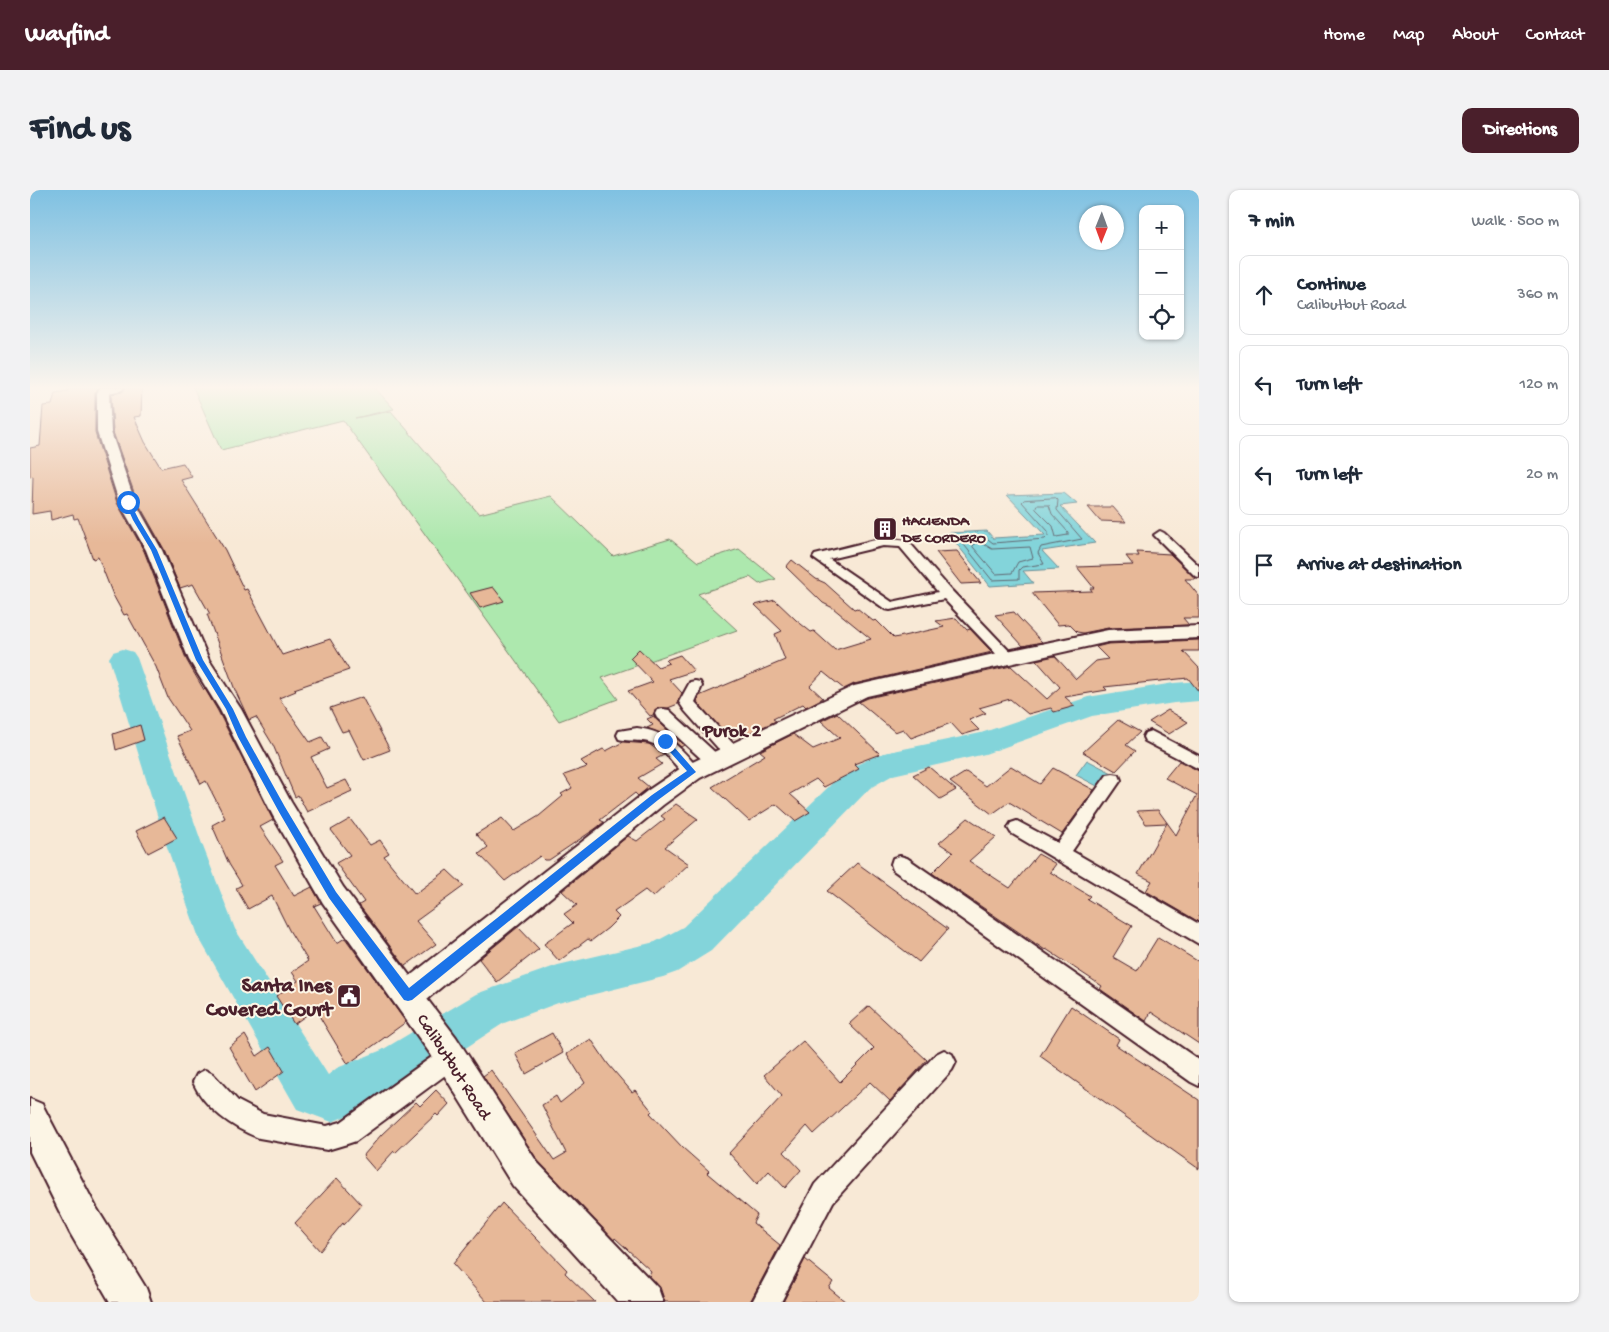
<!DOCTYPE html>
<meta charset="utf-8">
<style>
body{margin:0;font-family:"Gochi Hand",sans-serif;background:#f2f2f3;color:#1f2937}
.controls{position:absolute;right:15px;top:15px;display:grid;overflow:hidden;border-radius:10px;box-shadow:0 1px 4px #0004}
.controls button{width:45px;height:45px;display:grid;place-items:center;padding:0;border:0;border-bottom:1px solid #e0e1e3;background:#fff;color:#1f2937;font:25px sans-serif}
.compass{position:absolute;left:1049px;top:15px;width:45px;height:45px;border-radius:50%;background:#fff;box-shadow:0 1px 4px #0004;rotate:181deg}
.stop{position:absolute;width:15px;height:15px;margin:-11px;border:4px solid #1a73e8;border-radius:50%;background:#fff}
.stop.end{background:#1a73e8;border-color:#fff;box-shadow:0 1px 5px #0008}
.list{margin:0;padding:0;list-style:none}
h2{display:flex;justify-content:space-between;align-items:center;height:65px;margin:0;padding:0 20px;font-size:21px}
h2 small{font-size:16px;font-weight:400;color:#747a83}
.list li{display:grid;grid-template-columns:32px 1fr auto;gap:15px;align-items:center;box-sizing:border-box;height:80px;margin:0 10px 10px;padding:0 10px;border:1px solid #e0e1e3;border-radius:10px}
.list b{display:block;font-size:19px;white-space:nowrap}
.list p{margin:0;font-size:16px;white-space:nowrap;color:#747a83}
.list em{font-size:16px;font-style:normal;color:#747a83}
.icon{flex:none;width:28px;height:28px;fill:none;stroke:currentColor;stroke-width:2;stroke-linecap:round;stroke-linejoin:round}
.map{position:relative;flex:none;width:1169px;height:1112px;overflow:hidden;border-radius:10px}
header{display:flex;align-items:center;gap:30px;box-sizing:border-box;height:70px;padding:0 25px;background:#4a1f2b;color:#fff}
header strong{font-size:24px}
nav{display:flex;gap:28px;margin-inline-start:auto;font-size:18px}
.intro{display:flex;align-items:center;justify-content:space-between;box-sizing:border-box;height:120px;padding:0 30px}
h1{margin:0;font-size:35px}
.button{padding:12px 22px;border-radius:10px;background:#4a1f2b;color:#fff;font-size:18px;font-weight:700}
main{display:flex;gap:30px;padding:0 30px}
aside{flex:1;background:#fff;border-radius:10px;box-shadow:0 1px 4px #0004}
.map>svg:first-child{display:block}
.green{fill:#ade8ae;stroke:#7c846c}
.water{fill:#83d4da;stroke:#6c8c94}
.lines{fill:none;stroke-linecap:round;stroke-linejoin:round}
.shore{stroke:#616771;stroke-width:1}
.river{fill:#83d4da;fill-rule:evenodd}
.building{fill:#e7b898;stroke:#4a1f2b}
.street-casing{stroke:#4a1f2b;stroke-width:4}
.secondary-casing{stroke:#4a1f2b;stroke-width:4}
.street{fill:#fcf5e5;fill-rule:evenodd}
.secondary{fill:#fcf5e5;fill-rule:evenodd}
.route{fill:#1a73e8}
.labels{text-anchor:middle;stroke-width:4;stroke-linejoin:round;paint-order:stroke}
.far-poi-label{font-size:15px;font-weight:bold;fill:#4a1f2b;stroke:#fcf5e5;text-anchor:start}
.street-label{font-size:18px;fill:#4a1f2b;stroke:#fcf5e5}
.neighbourhood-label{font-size:19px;font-weight:bold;fill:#4a1f2b;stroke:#fcf5e5}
.near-poi-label{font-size:21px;font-weight:bold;fill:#4a1f2b;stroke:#fcf5e5;text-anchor:end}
</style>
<header>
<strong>Wayfind</strong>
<nav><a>Home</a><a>Map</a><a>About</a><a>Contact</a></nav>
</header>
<div class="intro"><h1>Find us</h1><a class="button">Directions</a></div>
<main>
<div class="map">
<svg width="1169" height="1112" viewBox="0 0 1169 1112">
<rect width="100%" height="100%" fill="#f8e9d6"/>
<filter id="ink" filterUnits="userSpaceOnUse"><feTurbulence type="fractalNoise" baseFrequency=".02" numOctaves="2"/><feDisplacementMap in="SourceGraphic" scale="10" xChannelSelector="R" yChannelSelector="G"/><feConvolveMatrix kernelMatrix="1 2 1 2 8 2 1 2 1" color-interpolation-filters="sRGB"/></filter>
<g filter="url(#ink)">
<path class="green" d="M163,197H344L364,219L325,228L361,221L449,324L521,306L583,366L640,349L668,372L709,359L746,389L729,394L720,387L668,404L707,440L572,488L588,509L529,531L313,230L191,260Z"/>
<path class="water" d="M1034,303L1047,314L1030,316L1065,353L1012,361L1029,379L993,381L1003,393L960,396L918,343L957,341L963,348L1015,345L977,305Z
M1057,570L1084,584L1073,599L1046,585Z"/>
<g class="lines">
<path class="shore" d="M1026,308L1028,310L1027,320L1052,349L1011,357L1008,363L1014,374L992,377L989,380V389L962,390L931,351L933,347L954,346L963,353L1015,349L1018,346V341L992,312L994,310Z
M1007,315H1019L1022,324L1038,342V345L1026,347L1023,336L1006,319Z
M945,353H952L962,359L1000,357L1003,368L988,372L982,383L966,384L943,357Z"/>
<path class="river" d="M93,459L103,462L107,468L172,654L205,739L298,885L307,878L352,860L446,804L528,775L625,752L653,737L816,580L843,567L854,563L951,543L1058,507L1144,493L1169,491V511L1144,513L1062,526L955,564L863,585L840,598L681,761L647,782L633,787L528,813L474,833L383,892L339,910L318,925L302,932L267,919L169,748L136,654L79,468L83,462Z"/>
</g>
<path class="building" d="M48,197H69L65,203V243L87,313L114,361L157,471L174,500L175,499L188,521L243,630L230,637L253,671L245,675L264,706L282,697L291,713L284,716L307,753L315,748L376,832L318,874L285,819L264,834L246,806L268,791L262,782L278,771L259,740L242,706L218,719L206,698L212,695L199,674L182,635L195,628L176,591L171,594L147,546L160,541L138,508L126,477L97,424L94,425L83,405L68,367L63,369L48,328L44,329L43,324L21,330L20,321L2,324L3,286L0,287V258L10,256L13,216L22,215L25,203L38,201V198Z
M96,197H112L111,226L104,227L115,252L131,278L153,273L162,287L151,290L195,360L214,400L217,399L252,465L300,449L319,480L264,499L266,501L249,508L280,552L292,547L299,559L281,567L297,598L316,590L322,601L277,622L268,605L265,607L243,555L226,527L219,530L205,500L177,424H180L163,394L150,398L134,359L107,311L83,242L81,204L92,202Z
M1058,317H1083L1096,332L1070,331Z
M927,361L942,380H940L951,393L931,394L906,362Z
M1107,362L1140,364L1164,387L1165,389H1155L1169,406V428H1153L1159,435L1078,438L1053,443L1047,442L1039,434L1028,435L1002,403L1062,401L1060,398H1064L1047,377L1103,375L1096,366H1109Z
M762,370L786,389L795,393L824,419L827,418L843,431L846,430L864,448L914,437L906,431L926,428L937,440L940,439L962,462L824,494L814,499L793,482L780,496L793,508L776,517L773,514L743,529L746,531L713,546L711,544L701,549L667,512L669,506L755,470L745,444L752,441L725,415L745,410L766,430L781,442L784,441L805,460L841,449L803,418L793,413L756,377Z
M463,397L474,411L450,418L440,403Z
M984,422L989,428L1012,452L993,456L965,425Z
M1169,450V461H1153L1169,478V502L1158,488L1074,497L1077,500L1035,507L1045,516L1024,522L1021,518L998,524L980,509L949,518L956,523L939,530L949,540L932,545L921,533L881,548L873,539L865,542L829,512L838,508L981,476L1017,509L1030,497L1006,470L1025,466L1046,489L1066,471L1078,469L1066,457L1078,454Z
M609,459L628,477L639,473L636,470L650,465L664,481L639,489L652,503L648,514L638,518H627L623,525L620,526L598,501L623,492L600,468Z
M332,507L360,560L334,570L319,540L312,542L300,518Z
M1138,520L1158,532L1139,544L1119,532Z
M807,523L850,564L824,574L829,579L794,597L786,589L760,604L780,622L765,631L746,614L719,631L682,597L735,565L730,561L763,544L783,559L810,548L791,531Z
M624,526L626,529L654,555L651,557L635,545L617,538L623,535L617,529Z
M1088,530L1110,542L1096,555L1105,561L1086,581L1053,562Z
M110,535L114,550L86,560L83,544Z
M593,552L619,554L634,565L626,569L632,574L608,588L619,597L608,606L605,603L570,630L574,632L565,639L519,670H514L510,666L475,691L449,664L458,657L446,644L472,628L484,641L509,626L533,606L531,604L542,598L534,585L557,577L551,571L573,559L576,561Z
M1149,571L1169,581V732L1116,701L1122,691L1108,684L1137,633L1116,634L1107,621L1128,620L1146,645L1167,605L1135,588Z
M981,576L1010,594L1023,578L1064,600L1032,644L979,612L962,624L920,592L936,582L956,596Z
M899,577L926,600L910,609L883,585Z
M646,614L668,629L635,657L659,674L623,707L615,700L584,722L589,727L578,738L561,751L558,749L529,771L514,754L543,733L534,724L547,715L532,701L598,646L607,651L635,629L631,626Z
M134,627L147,648L118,663L106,641Z
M938,628L966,647L939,671L980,698L1008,664L1026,674L1020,682L1060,706L1057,709L1102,736L1083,767L1107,781L1128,747L1169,772V854L1121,822L1116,831L1070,799L1072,796L1016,759L1015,760L902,683L923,662L909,653Z
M320,629L340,655L350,650L359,663L354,666L385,704L417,680L434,696L386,731L406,754L375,776L329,715L334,712L306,673L320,665L301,640Z
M827,673L918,739L889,772L797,701Z
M488,737L509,759L467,792L449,769Z
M839,816L897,870L860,911L840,892L784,944L777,936L754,962L771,980L755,998L739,981L727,994L699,963L752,906L734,885L773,851L810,892L844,858L819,834Z
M1041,816L1089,849L1086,855L1169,910V979L1010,866Z
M522,843L533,863L496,884L485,863Z
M215,845L227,866L240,857L254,881L225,902L199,857Z
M561,849L578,874L602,902L605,900L622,921L620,923L653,958L679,981L677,983L727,1025L723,1033L750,1055L720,1112H635L630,1097L619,1085L621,1081L585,1048L584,1050L508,971L453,886L461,880L524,970L536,963L512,915L526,906L530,913L555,893L537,864Z
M406,900L419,914L408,926L406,924L365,963L364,961L346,981L333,966L351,945L386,912L390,916Z
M307,988L332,1015L314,1035L313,1033L290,1061L265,1033Z
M472,1013L537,1080L535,1083L565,1112H457L423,1074Z
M775,1069L803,1092L799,1098L816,1112H753Z"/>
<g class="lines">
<defs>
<path id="street" d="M1130,341L1134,343L1169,376V387L1165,386L1124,345Z
M853,348L878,351L922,401L982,464L984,467L982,470H972L914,409L860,420L855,419L783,368L785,365ZM853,356L870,357L908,402L862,412L799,369Z
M665,491L670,492L672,496L665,512L707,558L709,562L707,566L701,568L695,566L655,521L649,512L660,492Z
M633,519L639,520L690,567L692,571L690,575L684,577L678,575L627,528L625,524L627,520Z
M607,538C636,541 650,557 668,578L670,582L668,586C652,591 642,567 630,558C616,547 604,553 589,549L587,545L589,541Z
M1121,541L1169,566V579L1115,551L1113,547L1115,543Z
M1083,584L1089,585L1091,590L1042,661L1169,734V754L981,643L978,638L981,633L987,631L1028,653L1077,585Z
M870,666L877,668L1169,870V896L1161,892L863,680L861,674L863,668Z
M421,856L429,859L432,867L429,875L326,951L317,954L297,960L229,948C203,938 174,918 163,892L167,884L175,880L183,884L208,911L233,924L297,936L311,932L413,859Z
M914,860L922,864L926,872L922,880L803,1012L751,1112H722L785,994L906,864Z"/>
<path id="secondary" d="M76,197H94L92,200L79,203L81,242L105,312L132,360L179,470L211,519L261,612L313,697L380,786L617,601L654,576L824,496L977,461L1078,440L1169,436V448L1078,452L837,506L670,588L633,615L397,809L426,847L507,972L628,1098L633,1112H588L483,996L404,869L293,713L243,626L190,520L159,470L116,360L89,312L67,242V203L70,198Z
M0,909L12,914L66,1017L116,1098L121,1112H80L40,1043L0,962Z"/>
</defs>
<use href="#street" class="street-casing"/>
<use href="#secondary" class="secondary-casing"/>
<use href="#street" class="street"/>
<use href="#secondary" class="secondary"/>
</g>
</g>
<linearGradient id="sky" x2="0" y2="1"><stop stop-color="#7fc1e2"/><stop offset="0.56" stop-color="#fcf5ed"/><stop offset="1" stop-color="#fcf5ed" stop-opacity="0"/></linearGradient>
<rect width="1169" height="353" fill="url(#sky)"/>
<path class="route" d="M98,310L100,312L109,330L127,360L173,470L203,519L216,547L255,617L306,702L379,798L622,605L657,581L632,553V549H637L666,582L628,610L382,810L378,811L374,810L299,708L249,622L208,547L196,519L166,470L121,360L103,330L95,312Z"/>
<defs>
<symbol id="building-square" viewBox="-11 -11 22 22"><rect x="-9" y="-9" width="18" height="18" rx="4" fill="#4a1f2b" stroke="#fcf5e5"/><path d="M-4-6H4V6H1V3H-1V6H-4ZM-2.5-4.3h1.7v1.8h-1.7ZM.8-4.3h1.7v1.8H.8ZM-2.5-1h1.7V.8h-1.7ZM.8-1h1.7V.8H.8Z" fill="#fff"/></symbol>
<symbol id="civic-square" viewBox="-11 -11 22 22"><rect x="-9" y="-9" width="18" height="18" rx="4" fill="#4a1f2b" stroke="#fcf5e5"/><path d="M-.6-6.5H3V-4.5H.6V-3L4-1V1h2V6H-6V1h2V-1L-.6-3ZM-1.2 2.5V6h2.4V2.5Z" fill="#fff"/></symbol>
</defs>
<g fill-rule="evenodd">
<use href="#building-square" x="841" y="325" width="28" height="28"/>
<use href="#civic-square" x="305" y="792" width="28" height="28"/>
</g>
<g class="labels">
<g class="far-poi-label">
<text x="872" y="335">HACIENDA<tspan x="872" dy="17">DE CORDERO</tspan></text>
</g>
<g class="street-label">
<text transform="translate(425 876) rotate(57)" y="6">Calibutbut Road</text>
</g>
<g class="neighbourhood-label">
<text x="702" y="546">Purok 2</text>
</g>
<g class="near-poi-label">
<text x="302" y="801">Santa Ines<tspan x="302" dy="24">Covered Court</tspan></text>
</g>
</g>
</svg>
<div class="controls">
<button>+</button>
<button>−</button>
<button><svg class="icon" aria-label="locate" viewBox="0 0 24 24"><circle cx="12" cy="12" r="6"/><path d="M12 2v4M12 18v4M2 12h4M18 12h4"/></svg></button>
</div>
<svg class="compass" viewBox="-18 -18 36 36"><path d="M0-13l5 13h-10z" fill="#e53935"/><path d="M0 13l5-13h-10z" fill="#747a83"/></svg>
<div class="stop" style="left:98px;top:312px"></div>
<div class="stop end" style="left:635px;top:551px"></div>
</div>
<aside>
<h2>7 min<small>Walk · 500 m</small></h2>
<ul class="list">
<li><svg class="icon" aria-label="ahead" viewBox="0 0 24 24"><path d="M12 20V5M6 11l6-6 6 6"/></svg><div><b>Continue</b><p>Calibutbut Road</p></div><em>360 m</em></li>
<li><svg class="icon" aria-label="left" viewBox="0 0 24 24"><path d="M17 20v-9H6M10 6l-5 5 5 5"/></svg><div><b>Turn left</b></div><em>120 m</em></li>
<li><svg class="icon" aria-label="left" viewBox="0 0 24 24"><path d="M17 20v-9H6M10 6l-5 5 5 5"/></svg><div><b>Turn left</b></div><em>20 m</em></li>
<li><svg class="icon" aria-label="arrive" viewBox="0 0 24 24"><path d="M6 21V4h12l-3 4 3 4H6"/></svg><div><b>Arrive at destination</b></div></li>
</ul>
</aside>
</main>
